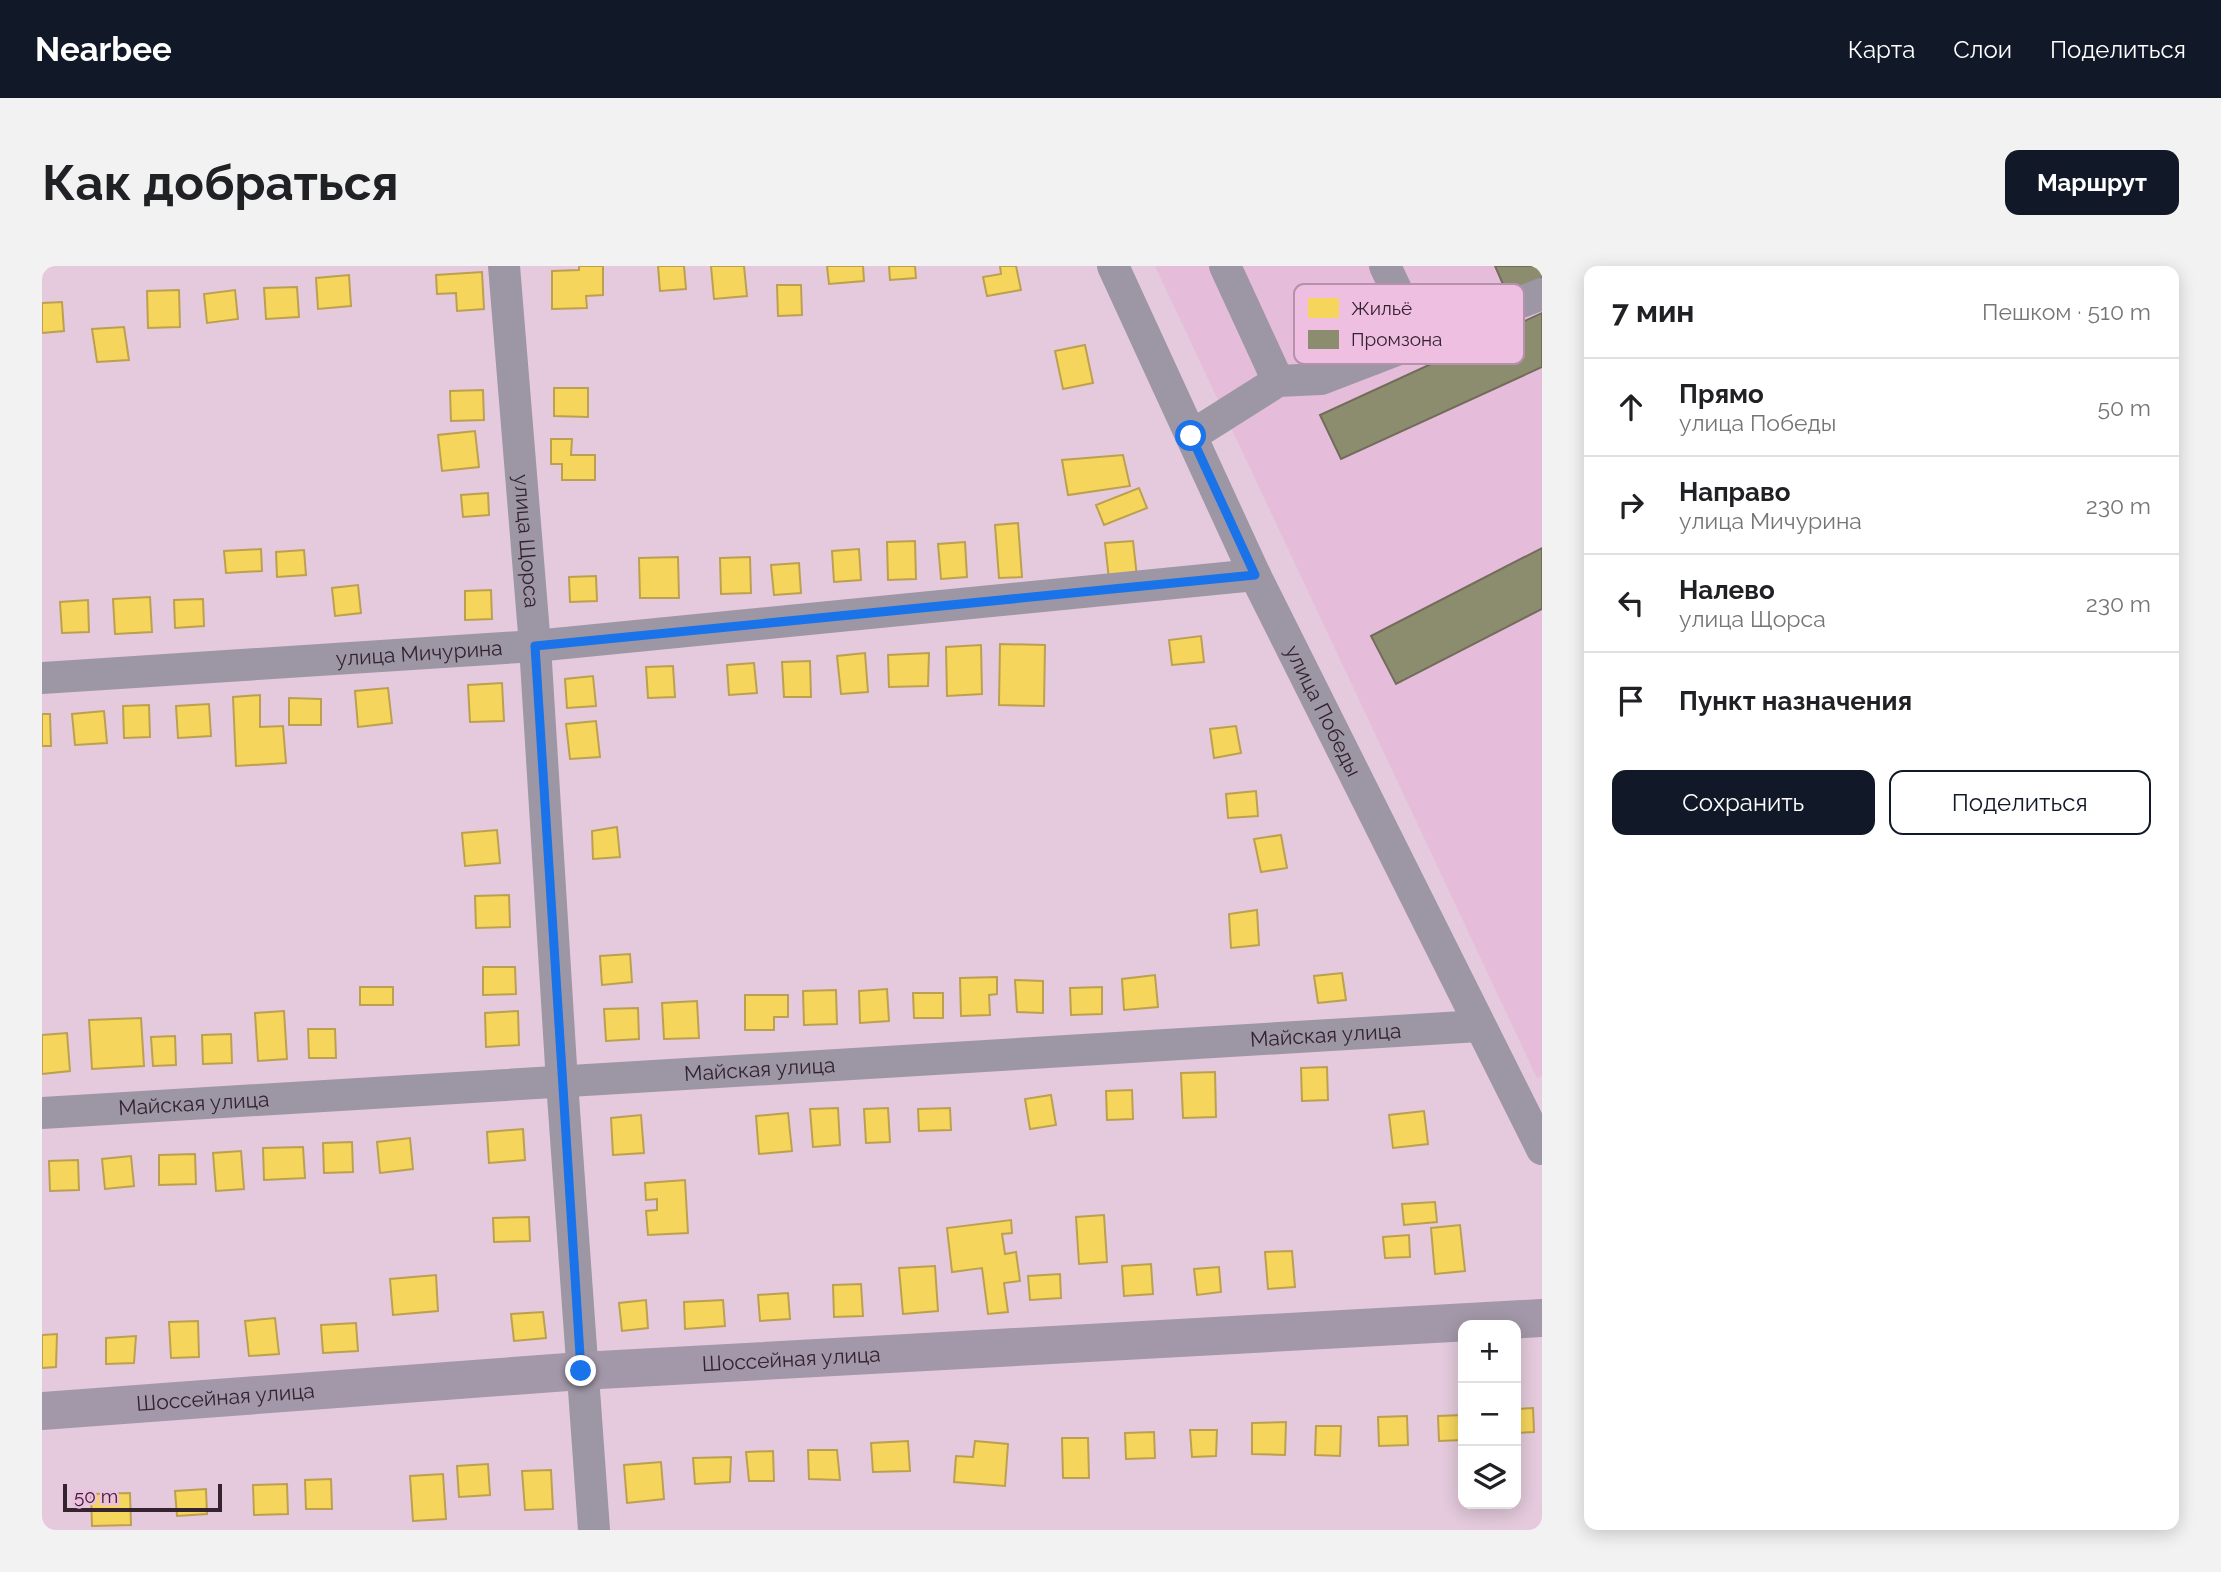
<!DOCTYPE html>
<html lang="ru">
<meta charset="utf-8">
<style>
body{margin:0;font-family:Raleway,sans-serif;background:#f2f2f2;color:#202124}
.controls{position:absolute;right:21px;bottom:21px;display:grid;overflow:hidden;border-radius:14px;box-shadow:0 4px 18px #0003}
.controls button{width:63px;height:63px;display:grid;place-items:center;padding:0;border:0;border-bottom:2px solid #e0e0e0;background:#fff;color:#202124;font:35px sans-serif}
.scale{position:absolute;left:21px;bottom:18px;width:159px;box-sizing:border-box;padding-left:7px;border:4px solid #352330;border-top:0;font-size:19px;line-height:24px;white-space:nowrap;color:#352330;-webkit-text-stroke:5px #eebfe1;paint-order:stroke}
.stop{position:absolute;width:21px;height:21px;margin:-16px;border:5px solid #1a73e8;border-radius:50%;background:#fff}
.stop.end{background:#1a73e8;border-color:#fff;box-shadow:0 2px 7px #0008}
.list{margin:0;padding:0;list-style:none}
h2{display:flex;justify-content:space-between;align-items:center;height:91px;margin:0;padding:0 28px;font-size:30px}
h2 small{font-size:23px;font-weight:400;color:#757577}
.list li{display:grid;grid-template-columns:46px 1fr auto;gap:21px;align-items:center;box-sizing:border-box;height:98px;padding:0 28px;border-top:2px solid #e0e0e0}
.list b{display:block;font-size:26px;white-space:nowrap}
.list p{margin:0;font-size:23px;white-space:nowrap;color:#757577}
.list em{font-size:23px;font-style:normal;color:#757577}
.actions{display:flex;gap:14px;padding:21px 28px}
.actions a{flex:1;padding:16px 0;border:2px solid #111827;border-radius:14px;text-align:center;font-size:24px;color:#111827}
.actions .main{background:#111827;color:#fff}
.icon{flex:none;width:38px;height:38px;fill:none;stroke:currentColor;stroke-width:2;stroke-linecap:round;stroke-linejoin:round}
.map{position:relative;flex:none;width:1500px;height:1264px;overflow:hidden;border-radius:14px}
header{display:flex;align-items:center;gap:42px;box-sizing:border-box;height:98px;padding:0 35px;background:#111827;color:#fff}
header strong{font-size:33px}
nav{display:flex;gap:38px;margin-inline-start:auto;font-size:24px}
.intro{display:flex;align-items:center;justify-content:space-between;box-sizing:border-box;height:168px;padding:0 42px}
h1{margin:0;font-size:49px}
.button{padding:18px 32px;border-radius:14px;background:#111827;color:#fff;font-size:24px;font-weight:700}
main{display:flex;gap:42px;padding:0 42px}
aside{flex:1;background:#fff;border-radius:14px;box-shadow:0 4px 18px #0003}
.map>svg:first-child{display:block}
.built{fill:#e5bcda}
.homes{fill:#f6d55c;stroke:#bca04f;stroke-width:2}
.industry{fill:#8c8c6e;stroke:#726c5b;stroke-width:2}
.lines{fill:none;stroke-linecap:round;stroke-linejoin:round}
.minor{stroke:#9d97a5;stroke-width:32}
.major{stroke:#a398a9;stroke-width:38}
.route{stroke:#1a73e8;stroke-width:9}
.labels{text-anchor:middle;stroke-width:7;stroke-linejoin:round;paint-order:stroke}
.street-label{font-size:21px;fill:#352330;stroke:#eebfe1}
.key{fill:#eebfe1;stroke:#b690ac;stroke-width:2}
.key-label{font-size:19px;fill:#352330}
</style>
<header>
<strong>Nearbee</strong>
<nav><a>Карта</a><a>Слои</a><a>Поделиться</a></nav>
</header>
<div class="intro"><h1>Как добраться</h1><a class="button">Маршрут</a></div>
<main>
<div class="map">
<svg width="1500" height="1264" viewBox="0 0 1500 1264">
<rect width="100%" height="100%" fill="#e4cadc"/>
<path class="built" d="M1113,0H1500V810L1495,812Z"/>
<path class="homes" d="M537,0H561V29L544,30L545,42L510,43V5L537,4Z
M616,0H642L644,23L618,25Z
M669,0H702L705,30L672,33Z
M785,0H821L822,15L787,18Z
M847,0H873L874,12L848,14Z
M958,0H974L979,24L945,30L941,11L959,8Z
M440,6L442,43L415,45L414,27L395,28L394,9Z
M307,9L309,40L276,43L274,12Z
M735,19H759L760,49L736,50Z
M255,21L257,51L224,53L222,22Z
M137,24L138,61L106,62L105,25Z
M193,24L196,53L165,57L162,28Z
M20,36L22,65L0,67V37Z
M82,61L87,94L55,96L50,63Z
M1043,79L1051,117L1021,123L1013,85Z
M512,122H546V151L512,150Z
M441,124L442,154L409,155L408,125Z
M433,165L437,201L400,205L396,169Z
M509,173H530L529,189H553V214H520V198H509Z
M1081,189L1088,220L1026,229L1020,194Z
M1097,222L1105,242L1062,259L1054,239Z
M446,227L447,249L421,251L419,229Z
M976,257L980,311L957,312L953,259Z
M873,275L874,313L846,314L845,276Z
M1091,275L1095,311L1067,314L1063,277Z
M923,276L925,311L899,313L896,278Z
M219,283L220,305L184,307L182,285Z
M817,283L819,314L792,316L790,285Z
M262,284L264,309L235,311L234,286Z
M636,291L637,332H598L597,292Z
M708,291L709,327L679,328L678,292Z
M757,297L759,327L732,329L729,299Z
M554,310L555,335L528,336L527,311Z
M316,319L319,347L293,350L290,322Z
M449,324L450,353L423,354V325Z
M108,331L110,366L73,368L71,333Z
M161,333L162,360L133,362L132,334Z
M46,334L47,366L20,367L18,336Z
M1159,370L1162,396L1130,399L1127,374Z
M958,378L1003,379L1002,440L957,439Z
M939,379L940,428L905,430L904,381Z
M823,387L826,426L799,428L795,390Z
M887,387L886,420L847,421L846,389Z
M768,395L769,431H742L740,396Z
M712,397L715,427L687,429L685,399Z
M631,400L633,431L606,432L604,401Z
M551,410L554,440L525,442L523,413Z
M460,417L462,455L428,456L426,419Z
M346,422L350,457L316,461L313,425Z
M218,429V461L241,460L244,497L194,500L191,431Z
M247,432L279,433V459H247Z
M167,438L169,470L136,472L134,440Z
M107,439L108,471L82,472L81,440Z
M62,445L65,477L33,479L30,448Z
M0,448H8L9,480H0Z
M554,455L558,491L528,493L524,458Z
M1194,460L1199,487L1172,492L1168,463Z
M1214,525L1216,550L1186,552L1184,528Z
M575,561L578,591L551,593L550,565Z
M455,564L458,597L423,600L420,567Z
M1239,569L1245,602L1219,606L1212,573Z
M467,629L468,661L434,662L433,630Z
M1215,644L1217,679L1189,682L1187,648Z
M588,688L590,716L560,719L558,690Z
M441,701H473L474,728L441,729Z
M1300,707L1304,734L1276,737L1272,710Z
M1113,709L1116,741L1082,744L1080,713Z
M955,711V728L947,729L948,749L919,750L918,712Z
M973,714L1001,715V747L975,746Z
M318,721H351V739H318Z
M1060,721V748L1029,749L1028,722Z
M845,723L847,755L818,757L817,725Z
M794,724L795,758L762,759L761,725Z
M871,727H901V752H872Z
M703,729H746V751H732V764H703Z
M655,735L657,772L622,773L620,737Z
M596,742L597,773L564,775L562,743Z
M242,745L245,793L216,795L213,747Z
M476,745L477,779L444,781L443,747Z
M99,752L102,800L50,803L47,754Z
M266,763H293L294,792H267Z
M25,767L28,805L0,808V769Z
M189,768L190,797L161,798L160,769Z
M133,770L134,799L111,800L109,771Z
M1285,801L1286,834L1260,835L1259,802Z
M1173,806L1174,851L1141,852L1139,807Z
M1090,824L1091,853L1065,854L1064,825Z
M1009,829L1014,859L988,863L983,833Z
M796,842L798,879L771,881L768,843Z
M846,842L848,876L824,877L822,843Z
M908,842L909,864L877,865L876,843Z
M1382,845L1386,878L1351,882L1347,849Z
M746,847L750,885L717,888L714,850Z
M599,849L602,887L571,889L569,852Z
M481,863L483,894L447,897L445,866Z
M368,872L371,903L338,907L335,876Z
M310,876L311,906L282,907L281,877Z
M261,881L263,912L222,914L221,882Z
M199,885L202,923L174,925L171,887Z
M153,888L154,918L117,919V889Z
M89,890L92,920L63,923L60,893Z
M36,894L37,924L8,925L7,895Z
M643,914L646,967L606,969L604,945L615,944V933L604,934L603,917Z
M1393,936L1395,956L1362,959L1360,938Z
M1062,949L1065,996L1037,998L1034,951Z
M487,951L488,975L452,976L451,952Z
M969,954L970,967L960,968L963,988L974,986L978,1015L962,1017L966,1046L946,1048L940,1002L910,1006L905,962Z
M1418,959L1423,1005L1393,1008L1389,962Z
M1367,969L1368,991L1343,992L1341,971Z
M1250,985L1253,1021L1226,1023L1223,986Z
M1109,998L1111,1028L1082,1030L1080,1000Z
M893,1000L896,1045L861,1048L857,1002Z
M1177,1001L1179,1026L1155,1029L1152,1003Z
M1018,1008L1019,1032L988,1034L986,1010Z
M394,1009L396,1045L351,1049L348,1013Z
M819,1018L821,1050L792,1051L791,1019Z
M746,1027L748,1053L718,1055L716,1029Z
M604,1034L606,1062L580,1065L577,1037Z
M681,1034L683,1060L643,1063L642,1036Z
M501,1046L504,1072L472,1075L469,1048Z
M233,1052L237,1088L207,1090L203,1055Z
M156,1055L157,1091L129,1092L127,1056Z
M314,1057L316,1085L281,1087L279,1059Z
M15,1068L14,1101L0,1102V1069Z
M94,1070L92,1097L64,1098V1072Z
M1491,1142L1492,1166L1474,1167V1143Z
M1421,1149V1174L1397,1175L1396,1150Z
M1365,1150L1366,1179L1337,1180L1336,1151Z
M1244,1156L1243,1189L1210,1188V1157Z
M1274,1160H1299L1298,1190L1273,1189Z
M1148,1164H1175L1174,1190L1150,1191Z
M1112,1166L1113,1192L1084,1193L1083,1167Z
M1020,1172H1046L1047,1212H1021Z
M866,1175L868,1205L831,1206L829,1177Z
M933,1175L966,1178L963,1220L912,1216L914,1190L931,1191Z
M766,1184H795L798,1214L767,1213Z
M731,1185L732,1215H707L704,1186Z
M689,1191L688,1216L653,1218L651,1192Z
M619,1196L622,1233L585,1237L582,1199Z
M446,1198L448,1229L417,1231L415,1200Z
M509,1204L511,1243L483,1244L480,1205Z
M401,1208L404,1253L371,1255L368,1210Z
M289,1213L290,1243H264L263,1214Z
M245,1218L246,1248L212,1249L211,1219Z
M164,1223L165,1248L135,1250L133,1225Z
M88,1227L89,1259L50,1260L49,1228Z"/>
<path class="industry" d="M1453,0H1500V18L1467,32Z
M1500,47V101L1299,193L1278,149Z
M1500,282V343L1354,418L1329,370Z"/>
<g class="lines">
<g class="minor">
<path id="s1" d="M462,0L493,380L520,816L552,1264"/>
<path id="s2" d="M1071,0L1213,309L1500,883"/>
<path d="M1183,0L1236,115"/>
<path d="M1331,93L1347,65L1359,34L1343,0"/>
<path d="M1149,170L1236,115L1279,113L1500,28"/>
<path id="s3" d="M0,412L493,380L1213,309"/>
<path id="s4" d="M0,847L1437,760"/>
</g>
<path class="major" id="s5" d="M0,1145L539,1105L1500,1052"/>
</g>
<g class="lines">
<path class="route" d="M539,1105L493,380L1213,309L1149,170"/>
</g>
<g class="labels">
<g class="street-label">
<text dy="7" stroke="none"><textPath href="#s1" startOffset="276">улица Щорса</textPath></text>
<text dy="7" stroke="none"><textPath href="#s3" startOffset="378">улица Мичурина</textPath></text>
<text dy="7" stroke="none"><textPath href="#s2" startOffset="492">улица Победы</textPath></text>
<text dy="7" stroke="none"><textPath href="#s4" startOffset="1286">Майская улица</textPath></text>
<text dy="7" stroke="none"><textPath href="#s4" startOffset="719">Майская улица</textPath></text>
<text dy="7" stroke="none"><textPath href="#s4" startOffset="152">Майская улица</textPath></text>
<text dy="7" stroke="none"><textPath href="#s5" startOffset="751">Шоссейная улица</textPath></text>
<text dy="7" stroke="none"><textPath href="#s5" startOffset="184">Шоссейная улица</textPath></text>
</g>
</g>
<rect x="1252" y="18" width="230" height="80" rx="10" class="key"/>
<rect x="1266" y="32" width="31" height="20" fill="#f6d55c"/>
<rect x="1266" y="64" width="31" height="19" fill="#8c8c6e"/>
<g class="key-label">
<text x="1309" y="49">Жильё</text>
<text x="1309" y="80">Промзона</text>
</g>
</svg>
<div class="controls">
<button>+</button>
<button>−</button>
<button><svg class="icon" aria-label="layers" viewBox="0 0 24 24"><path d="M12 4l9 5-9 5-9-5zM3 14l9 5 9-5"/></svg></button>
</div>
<div class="scale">50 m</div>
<div class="stop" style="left:1149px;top:170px"></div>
<div class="stop end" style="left:539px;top:1105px"></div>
</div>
<aside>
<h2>7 мин<small>Пешком · 510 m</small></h2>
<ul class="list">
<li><svg class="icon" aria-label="ahead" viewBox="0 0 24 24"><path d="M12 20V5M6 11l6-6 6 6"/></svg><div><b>Прямо</b><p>улица Победы</p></div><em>50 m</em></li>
<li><svg class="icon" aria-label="right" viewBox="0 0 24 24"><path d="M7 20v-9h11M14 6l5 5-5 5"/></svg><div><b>Направо</b><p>улица Мичурина</p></div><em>230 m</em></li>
<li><svg class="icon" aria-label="left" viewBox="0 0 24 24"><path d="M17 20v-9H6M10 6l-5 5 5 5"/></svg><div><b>Налево</b><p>улица Щорса</p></div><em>230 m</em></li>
<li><svg class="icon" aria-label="arrive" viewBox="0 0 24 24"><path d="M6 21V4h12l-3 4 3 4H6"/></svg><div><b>Пункт назначения</b></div></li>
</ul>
<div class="actions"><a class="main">Сохранить</a><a>Поделиться</a></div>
</aside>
</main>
